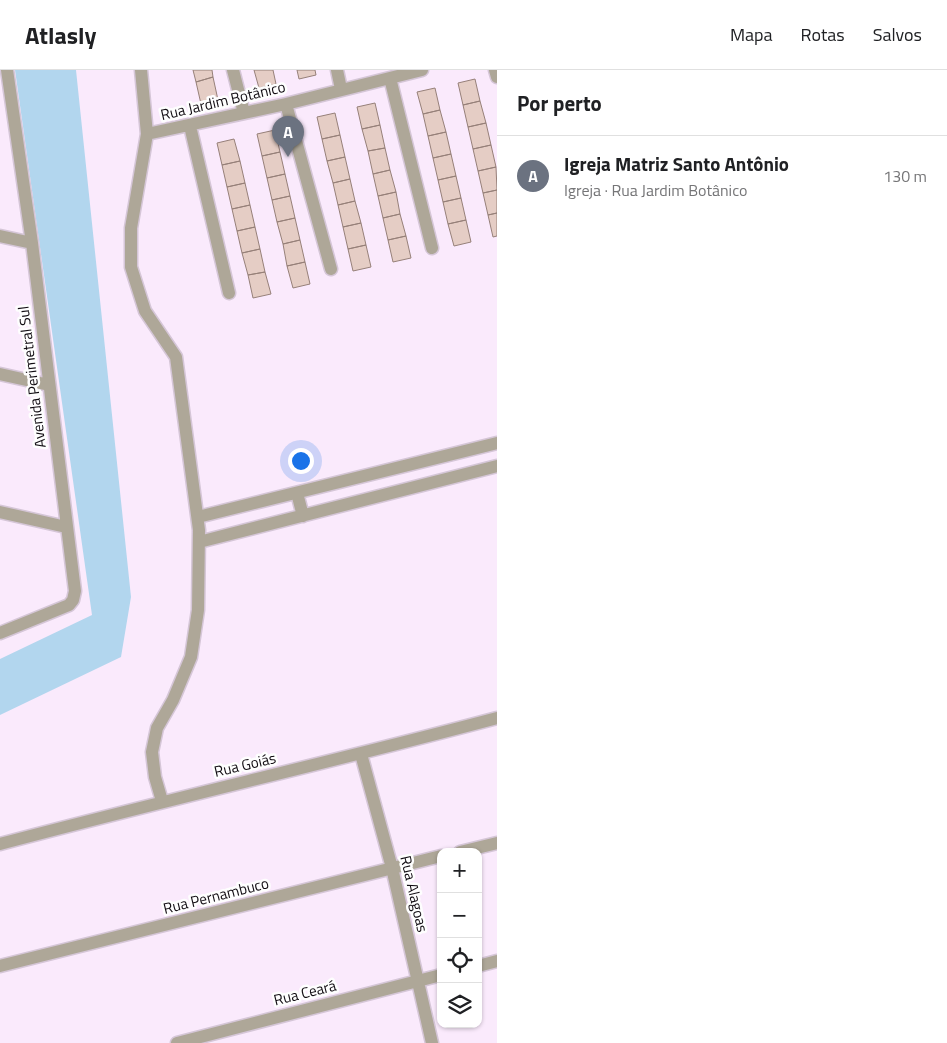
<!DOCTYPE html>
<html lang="pt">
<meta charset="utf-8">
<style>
body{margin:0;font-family:"Titillium Web",sans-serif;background:#f6f6f6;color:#202124}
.controls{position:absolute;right:15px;bottom:15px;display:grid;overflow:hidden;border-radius:10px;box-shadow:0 1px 4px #0004}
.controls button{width:45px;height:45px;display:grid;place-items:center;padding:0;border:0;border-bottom:1px solid #e0e0e0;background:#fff;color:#202124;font:25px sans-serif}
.you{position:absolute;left:300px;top:390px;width:18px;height:18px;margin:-12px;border:4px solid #fff;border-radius:50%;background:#1a73e8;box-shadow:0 0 0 8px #1a73e833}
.badge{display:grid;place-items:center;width:32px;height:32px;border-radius:50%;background:#1e7e56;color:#fff;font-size:16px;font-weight:700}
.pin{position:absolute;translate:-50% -41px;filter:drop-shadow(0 1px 2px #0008)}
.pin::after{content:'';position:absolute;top:26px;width:18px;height:15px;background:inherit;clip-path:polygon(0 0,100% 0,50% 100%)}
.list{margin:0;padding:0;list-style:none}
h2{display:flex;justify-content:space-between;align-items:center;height:65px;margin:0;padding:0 20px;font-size:21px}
h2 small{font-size:16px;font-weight:400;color:#757577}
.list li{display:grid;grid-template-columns:32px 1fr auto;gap:15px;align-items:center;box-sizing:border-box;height:80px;padding:0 20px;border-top:1px solid #e0e0e0}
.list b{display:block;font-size:19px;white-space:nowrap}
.list p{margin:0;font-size:16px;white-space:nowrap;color:#757577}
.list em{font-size:16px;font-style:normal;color:#757577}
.icon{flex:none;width:28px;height:28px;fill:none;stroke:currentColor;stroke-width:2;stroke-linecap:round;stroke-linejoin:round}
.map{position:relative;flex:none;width:497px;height:973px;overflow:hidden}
header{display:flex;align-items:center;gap:30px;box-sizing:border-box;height:70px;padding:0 25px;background:#fff;border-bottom:1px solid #e0e0e0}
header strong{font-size:24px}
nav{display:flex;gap:28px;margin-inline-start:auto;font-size:18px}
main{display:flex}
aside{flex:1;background:#fff}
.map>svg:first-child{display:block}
.water{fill:#b2d6ee}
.building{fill:#e5cdc5;stroke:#968079}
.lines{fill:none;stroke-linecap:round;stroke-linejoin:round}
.minor-casing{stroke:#d5c6d7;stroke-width:15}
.minor{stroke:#aea798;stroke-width:12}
.labels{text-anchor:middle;stroke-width:5;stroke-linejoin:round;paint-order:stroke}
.street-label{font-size:15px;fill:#110c12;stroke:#fefefe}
</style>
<header>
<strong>Atlasly</strong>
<nav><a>Mapa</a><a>Rotas</a><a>Salvos</a></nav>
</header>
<main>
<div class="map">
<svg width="497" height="973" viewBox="0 0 497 973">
<rect width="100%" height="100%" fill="#faeafc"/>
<path class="water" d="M15,0H76L131,527L121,587L0,645V589L92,545Z"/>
<path class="building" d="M193,0H212L213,7L196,12Z
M254,0H273L276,14L259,18Z
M297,0H315L316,5L299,9Z
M213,7L218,30L201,34L196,12Z
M475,9L480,31L463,35L458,13Z
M435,18L440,40L423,44L417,22Z
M480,31L486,53L468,57L463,35Z
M375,33L380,55L362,59L357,37Z
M440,40L446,62L428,66L423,44Z
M335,43L340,65L322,69L317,47Z
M486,53L491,75L473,79L468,57Z
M380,55L385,78L368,81L362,59Z
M275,60L280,82L262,86L257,64Z
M446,62L451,84L433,88L428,66Z
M340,65L345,87L327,91L322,69Z
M234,69L240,91L222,95L217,73Z
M491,75L496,97L478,101L473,79Z
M385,78L390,100L373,104L368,81Z
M280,82L285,104L267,108L262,86Z
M451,84L456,106L438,110L433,88Z
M345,87L350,109L333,113L327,91Z
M240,91L245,113L227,117L222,95Z
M496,97L497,120L483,123L478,101Z
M390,100L396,122L378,126L373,104Z
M285,104L290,126L272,130L267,108Z
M456,106L461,128L443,132L438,110Z
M350,109L355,131L338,135L333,113Z
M245,113L250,135L232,139L227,117Z
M497,120V143L488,145L483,123Z
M396,122L400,144L383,148L378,126Z
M290,126L295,148L277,152L272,130Z
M461,128L466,150L448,154L443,132Z
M355,131L361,153L343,157L338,135Z
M250,135L255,157L237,161L232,139Z
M497,143V166L493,167L488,145Z
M400,144L406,166L388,170L383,148Z
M295,148L300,170L283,174L277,152Z
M466,150L471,172L454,176L448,154Z
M361,153L366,175L348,179L343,157Z
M255,157L260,179L242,183L237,161Z
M406,166L411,188L393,192L388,170Z
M300,170L305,192L287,196L283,174Z
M366,175L371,197L353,201L348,179Z
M260,179L265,202L248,205L242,183Z
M305,192L310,214L293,218L287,196Z
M265,202L271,224L253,228L248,205Z"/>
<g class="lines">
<defs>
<path id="minor" d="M141,0L147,64L131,158V197L145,241L176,287L199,460L198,540L191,587L173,630L157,658L152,682L155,707L162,731
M233,0L244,43
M337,0L341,19
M495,0L497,7
M390,8L432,178
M286,34L331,199
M190,56L229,223
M147,64L286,34L422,0
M0,166L32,173
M0,304L49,315
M297,423L303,446
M0,442L66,457
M198,447L497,373
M199,472L497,396
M0,563L69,535L73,530L75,521L32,173L7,0
M361,684L392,798L432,973
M0,774C165,730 332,692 497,648
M460,782L497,773
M0,896L441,786
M478,896L497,891
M177,973L441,905"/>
</defs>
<use href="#minor" class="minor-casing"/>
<use href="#minor" class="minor"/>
</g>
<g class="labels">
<g class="street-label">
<text transform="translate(223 31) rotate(-13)" y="5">Rua Jardim Botânico</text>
<text transform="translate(32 307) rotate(-97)" y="5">Avenida Perimetral Sul</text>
<text transform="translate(245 695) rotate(-13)" y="5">Rua Goiás</text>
<text transform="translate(414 824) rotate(77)" y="5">Rua Alagoas</text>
<text transform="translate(216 826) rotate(-14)" y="5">Rua Pernambuco</text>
<text transform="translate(305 923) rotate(-14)" y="5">Rua Ceará</text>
</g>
</g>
</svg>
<div class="controls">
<button>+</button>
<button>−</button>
<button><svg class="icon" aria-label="locate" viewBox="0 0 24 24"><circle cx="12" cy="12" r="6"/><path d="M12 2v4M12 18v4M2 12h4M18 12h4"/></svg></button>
<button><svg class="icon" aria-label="layers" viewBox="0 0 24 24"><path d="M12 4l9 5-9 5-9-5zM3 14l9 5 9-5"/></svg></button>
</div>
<div class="you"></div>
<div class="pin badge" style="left:288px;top:87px;background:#6b7280">A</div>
</div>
<aside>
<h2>Por perto<small></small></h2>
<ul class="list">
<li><span class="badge" style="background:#6b7280">A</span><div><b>Igreja Matriz Santo Antônio</b><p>Igreja · Rua Jardim Botânico</p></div><em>130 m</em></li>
</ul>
</aside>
</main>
